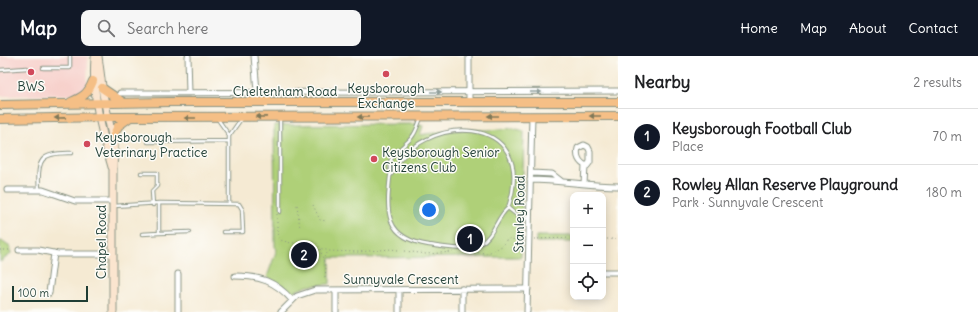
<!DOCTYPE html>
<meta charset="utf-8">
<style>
body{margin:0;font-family:Delius,sans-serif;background:#f6f6f6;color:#202124}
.controls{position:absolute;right:12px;bottom:12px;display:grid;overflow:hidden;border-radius:8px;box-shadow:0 2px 10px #0003}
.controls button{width:36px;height:36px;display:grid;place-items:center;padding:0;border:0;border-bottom:1px solid #e0e0e0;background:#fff;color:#202124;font:20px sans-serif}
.scale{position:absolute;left:12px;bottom:10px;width:76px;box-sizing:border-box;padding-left:4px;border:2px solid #1f3d34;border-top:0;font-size:11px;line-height:14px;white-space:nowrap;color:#1f3d34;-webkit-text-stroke:3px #fdfcf7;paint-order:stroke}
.you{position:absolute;left:429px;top:154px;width:14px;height:14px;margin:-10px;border:3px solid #fff;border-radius:50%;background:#1a73e8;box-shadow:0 0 0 6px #1a73e833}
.badge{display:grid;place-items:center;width:26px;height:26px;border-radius:50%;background:#111827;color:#fff;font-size:13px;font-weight:700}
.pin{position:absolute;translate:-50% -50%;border:2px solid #fff;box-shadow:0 1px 4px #0006}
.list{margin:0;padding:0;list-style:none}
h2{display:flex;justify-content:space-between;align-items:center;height:52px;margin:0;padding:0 16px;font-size:17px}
h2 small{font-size:13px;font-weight:400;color:#757577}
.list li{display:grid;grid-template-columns:26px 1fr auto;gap:12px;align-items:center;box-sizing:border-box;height:56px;padding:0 16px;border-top:1px solid #e0e0e0}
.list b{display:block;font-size:15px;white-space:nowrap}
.list p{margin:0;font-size:13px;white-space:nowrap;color:#757577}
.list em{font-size:13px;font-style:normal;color:#757577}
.icon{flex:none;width:22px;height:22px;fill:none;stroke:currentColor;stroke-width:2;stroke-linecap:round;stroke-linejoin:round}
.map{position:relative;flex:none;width:618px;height:256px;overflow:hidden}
header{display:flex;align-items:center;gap:24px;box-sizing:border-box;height:56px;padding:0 20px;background:#111827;color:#fff}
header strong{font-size:19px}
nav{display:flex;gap:22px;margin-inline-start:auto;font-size:14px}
.search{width:280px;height:36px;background:#f6f6f6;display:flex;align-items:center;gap:10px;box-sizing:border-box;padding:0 14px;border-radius:8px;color:#757577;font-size:15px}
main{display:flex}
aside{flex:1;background:#fff}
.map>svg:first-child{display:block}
.built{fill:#f7d0cb}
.green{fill:#afd078;stroke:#678656}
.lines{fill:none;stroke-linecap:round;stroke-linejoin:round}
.lane-casing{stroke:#8a9484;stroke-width:4.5}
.street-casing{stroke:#8a9484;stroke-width:7}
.secondary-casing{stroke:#8a9484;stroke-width:9}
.primary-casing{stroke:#8a9484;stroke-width:10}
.path{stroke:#8a9484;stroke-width:1;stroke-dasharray:1 3;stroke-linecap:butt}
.lane{stroke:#fff;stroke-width:2.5}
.street{stroke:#fff;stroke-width:5}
.secondary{stroke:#fbe5cf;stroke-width:7}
.primary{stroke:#f5bf86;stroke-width:8}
.oneway{fill:#8f9e9a}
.oneway2{fill:#7f7859}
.poi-dot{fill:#d1495b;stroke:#fdfcf7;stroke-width:1.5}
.labels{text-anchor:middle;stroke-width:3;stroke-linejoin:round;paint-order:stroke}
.poi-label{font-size:13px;fill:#1f3d34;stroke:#fdfcf7}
.street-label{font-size:13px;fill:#1f3d34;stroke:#fdfcf7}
</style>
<header>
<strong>Map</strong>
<div class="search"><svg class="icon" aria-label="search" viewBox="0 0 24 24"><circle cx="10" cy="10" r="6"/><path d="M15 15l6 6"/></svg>Search here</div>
<nav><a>Home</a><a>Map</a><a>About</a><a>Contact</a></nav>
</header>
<main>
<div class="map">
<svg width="618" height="256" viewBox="0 0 618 256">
<rect width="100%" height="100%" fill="#fdfcf7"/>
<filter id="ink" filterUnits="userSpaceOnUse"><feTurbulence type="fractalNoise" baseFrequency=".025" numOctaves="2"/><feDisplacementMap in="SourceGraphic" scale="8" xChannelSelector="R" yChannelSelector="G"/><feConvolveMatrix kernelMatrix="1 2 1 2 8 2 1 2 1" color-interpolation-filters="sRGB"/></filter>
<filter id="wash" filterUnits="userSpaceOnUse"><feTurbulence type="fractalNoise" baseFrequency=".012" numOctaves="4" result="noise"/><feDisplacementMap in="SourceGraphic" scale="16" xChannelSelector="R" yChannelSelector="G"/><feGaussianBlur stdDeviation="0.9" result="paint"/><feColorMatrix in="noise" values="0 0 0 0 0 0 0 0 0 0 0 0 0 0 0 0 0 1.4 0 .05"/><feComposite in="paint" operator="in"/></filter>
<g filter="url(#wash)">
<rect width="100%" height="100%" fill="#f5ead3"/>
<path class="built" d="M0,0H88L87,30L85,35L71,39L0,40Z"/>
<path class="green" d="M416,68L423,70L420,79C442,75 462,73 484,74C499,74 510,70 524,75L521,201L330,202V228L308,230L290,237L280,228L267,221L277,193L275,191L274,69Z
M536,180H573V186H536Z
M0,184L10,191L11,198L0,206Z"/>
</g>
<g filter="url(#ink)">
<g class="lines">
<defs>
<path id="lane" d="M43,12H70V0
M0,14L27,12
M217,62L229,79
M280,62V156
M421,62C418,68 417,75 412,81C406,89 393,96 390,106C389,110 391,117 390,121C386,157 385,182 429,189C444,191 467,196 480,188C494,180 496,162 508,152L518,160L529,163
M148,86L229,85
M141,117H157V130L152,135L153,149
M391,119C419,56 541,54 508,152
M39,133C37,104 40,96 72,97
M159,147V177L190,176
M229,147V80L241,63
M114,150L159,147L239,148L242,153L243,176H223
M142,178L159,177"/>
<path id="street" d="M188,0L189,37
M254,0L258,47
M469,0V46
M120,37L618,35
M584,89L588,91L590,95V106L587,110C579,107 576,100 578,92Z
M531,117L552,118L561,125
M530,124C560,124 588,130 618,130
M584,128L585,110
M7,134H43L75,145H113
M19,194H38L58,198H113
M603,216H618
M178,218V256
M235,220C260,220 275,225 292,244
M462,233V256
M336,234V256
M399,234V256
M49,237L54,197
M281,256L297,240L315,234L528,233
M527,256L532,60"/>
<path id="secondary" d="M98,0L103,38L114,89L113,115V256
M95,2C92,42 101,73 112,111"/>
<path id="primary" d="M102,32L124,47
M71,46C83,41 88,38 93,25
M0,49L169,46H618
M0,63L109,61L618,60
M113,81L118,70L129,62"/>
</defs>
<use href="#lane" class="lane-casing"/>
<use href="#street" class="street-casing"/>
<use href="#secondary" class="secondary-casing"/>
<use href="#primary" class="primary-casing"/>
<path class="path" d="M297,149L300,172
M313,149L320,164L327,165
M277,158V177L280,184L291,187L316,186L320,192L329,195L358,196L391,193L426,198L453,196
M534,183L573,182
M603,183H618
M320,193L326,213L324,228
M0,194H11
M466,196L488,197L502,190L507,183L523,184
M324,201L328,196"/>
<use href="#lane" class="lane"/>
<use href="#street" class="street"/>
<use href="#secondary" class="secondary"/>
<use href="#primary" class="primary"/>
</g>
<defs><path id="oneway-solid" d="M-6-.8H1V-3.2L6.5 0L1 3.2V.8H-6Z"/></defs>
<g class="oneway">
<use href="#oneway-solid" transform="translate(436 36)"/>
<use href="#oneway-solid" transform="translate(536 36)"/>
</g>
<g class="oneway2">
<use href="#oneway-solid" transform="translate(493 60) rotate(180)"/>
<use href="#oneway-solid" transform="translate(595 60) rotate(-180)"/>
<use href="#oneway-solid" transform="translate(261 61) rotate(179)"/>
<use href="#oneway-solid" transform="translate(363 61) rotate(180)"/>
<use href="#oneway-solid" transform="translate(60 62) rotate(179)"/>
<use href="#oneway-solid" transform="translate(190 62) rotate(180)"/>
</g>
</g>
<g class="poi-dot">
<circle cx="31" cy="16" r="4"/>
<circle cx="386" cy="18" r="4"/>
<circle cx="87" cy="88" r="4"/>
<circle cx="374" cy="103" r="4"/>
</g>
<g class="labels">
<g class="poi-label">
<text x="31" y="35">BWS</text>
<text x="386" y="37">Keysborough<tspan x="386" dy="15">Exchange</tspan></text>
<text x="95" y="86" text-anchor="start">Keysborough<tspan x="95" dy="15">Veterinary Practice</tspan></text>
<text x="382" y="101" text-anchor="start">Keysborough Senior<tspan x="382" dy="15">Citizens Club</tspan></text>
</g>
<g class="street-label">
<text x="285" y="40">Cheltenham Road</text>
<text transform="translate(519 158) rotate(-89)" y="5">Stanley Road</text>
<text transform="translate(101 186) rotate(-90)" y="5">Chapel Road</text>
<text x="401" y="228">Sunnyvale Crescent</text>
</g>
</g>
</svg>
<div class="controls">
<button>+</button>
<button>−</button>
<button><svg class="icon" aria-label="locate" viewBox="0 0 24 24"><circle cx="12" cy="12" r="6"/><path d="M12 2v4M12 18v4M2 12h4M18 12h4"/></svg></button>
</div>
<div class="scale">100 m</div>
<div class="you"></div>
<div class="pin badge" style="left:470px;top:183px">1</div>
<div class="pin badge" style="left:304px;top:199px">2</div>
</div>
<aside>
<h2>Nearby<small>2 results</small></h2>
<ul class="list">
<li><span class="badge">1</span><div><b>Keysborough Football Club</b><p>Place</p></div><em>70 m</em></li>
<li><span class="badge">2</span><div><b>Rowley Allan Reserve Playground</b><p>Park · Sunnyvale Crescent</p></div><em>180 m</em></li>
</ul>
</aside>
</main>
